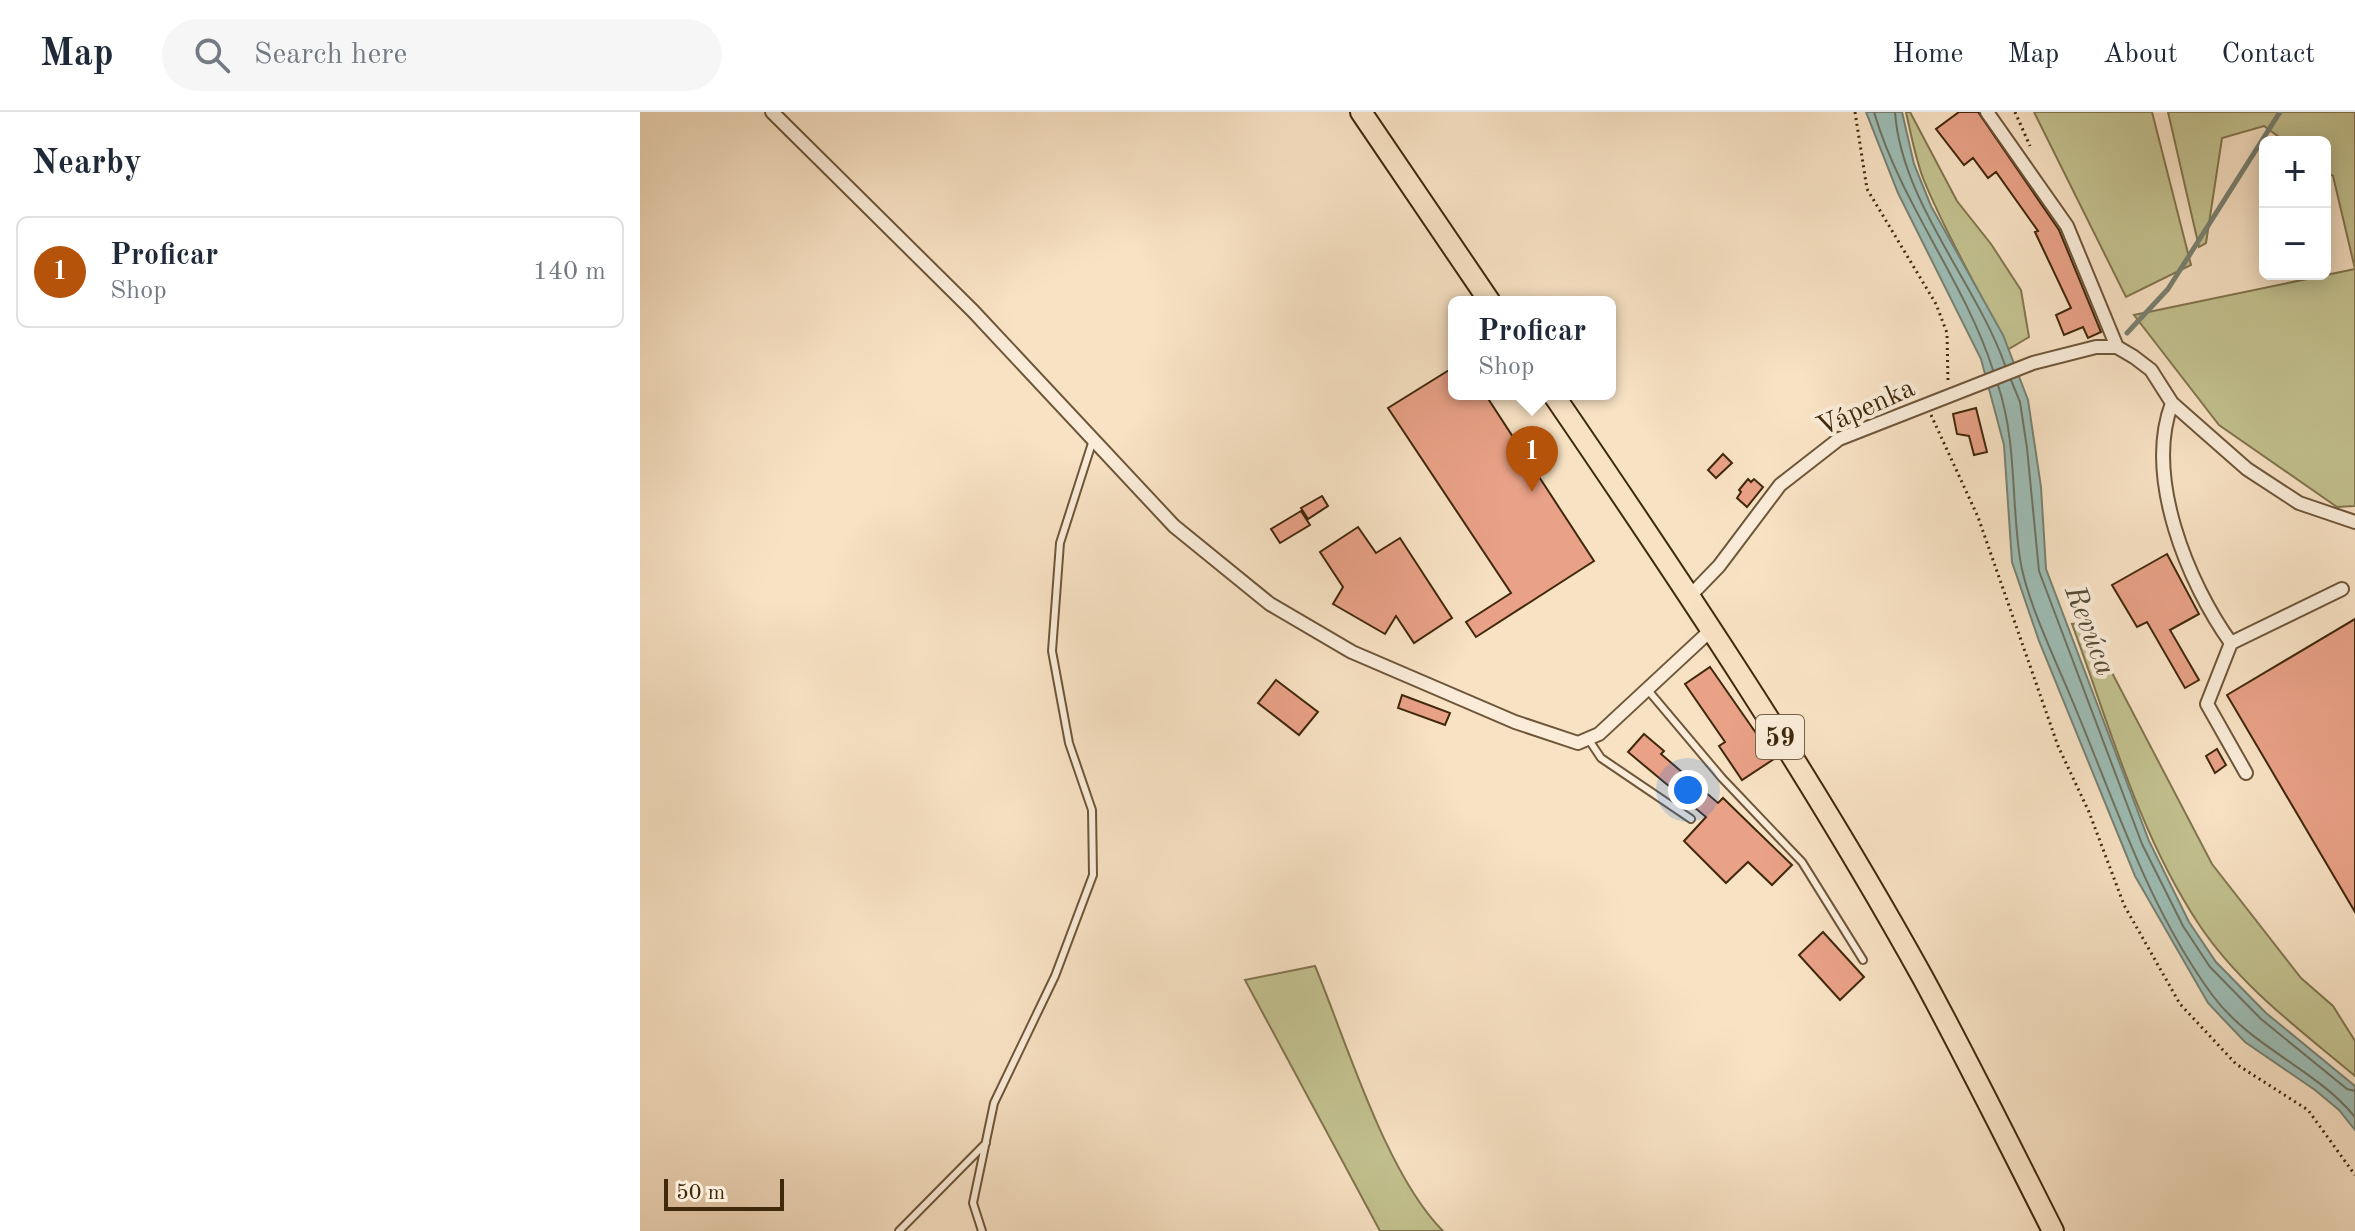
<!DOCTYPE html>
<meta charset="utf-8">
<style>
body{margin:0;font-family:"Old Standard TT",serif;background:#f6f6f7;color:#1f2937}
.controls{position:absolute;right:24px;top:24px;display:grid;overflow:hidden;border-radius:12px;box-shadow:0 4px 20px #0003}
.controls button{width:72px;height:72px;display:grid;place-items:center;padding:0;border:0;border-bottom:2px solid #e0e1e3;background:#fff;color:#1f2937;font:40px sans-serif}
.scale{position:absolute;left:24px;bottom:20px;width:120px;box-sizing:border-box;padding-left:8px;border:4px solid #40280b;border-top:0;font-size:22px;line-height:28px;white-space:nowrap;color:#40280b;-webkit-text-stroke:6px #faecd9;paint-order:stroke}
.you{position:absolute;left:1048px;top:678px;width:28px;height:28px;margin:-20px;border:6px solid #fff;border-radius:50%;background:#1a73e8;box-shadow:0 0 0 12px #1a73e833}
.badge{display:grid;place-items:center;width:52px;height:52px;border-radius:50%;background:#b45309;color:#fff;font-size:26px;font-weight:700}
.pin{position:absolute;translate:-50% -66px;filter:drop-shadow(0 2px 4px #0008)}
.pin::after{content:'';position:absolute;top:42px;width:28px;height:24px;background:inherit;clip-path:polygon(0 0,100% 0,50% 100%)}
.popup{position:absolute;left:808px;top:184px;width:168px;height:104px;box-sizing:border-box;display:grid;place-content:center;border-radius:12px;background:#fff;filter:drop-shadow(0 2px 6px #0005);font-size:26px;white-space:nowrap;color:#747a83}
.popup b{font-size:30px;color:#1f2937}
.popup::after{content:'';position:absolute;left:50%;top:100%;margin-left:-16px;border:16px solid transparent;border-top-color:#fff}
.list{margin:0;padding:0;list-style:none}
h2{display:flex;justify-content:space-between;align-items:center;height:104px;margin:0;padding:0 32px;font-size:34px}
h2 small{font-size:26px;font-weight:400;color:#747a83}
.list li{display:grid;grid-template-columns:52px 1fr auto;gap:24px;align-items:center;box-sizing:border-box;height:112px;margin:0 16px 16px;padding:0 16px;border:2px solid #e0e1e3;border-radius:12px}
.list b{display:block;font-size:30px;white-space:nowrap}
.list p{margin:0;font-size:26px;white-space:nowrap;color:#747a83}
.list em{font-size:26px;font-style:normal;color:#747a83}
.icon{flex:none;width:44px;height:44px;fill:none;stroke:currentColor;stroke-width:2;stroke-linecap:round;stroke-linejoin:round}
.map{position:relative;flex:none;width:1715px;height:1119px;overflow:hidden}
header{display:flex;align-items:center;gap:48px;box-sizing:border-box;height:112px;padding:0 40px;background:#fff;border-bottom:2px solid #e0e1e3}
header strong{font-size:38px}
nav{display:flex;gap:44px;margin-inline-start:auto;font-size:28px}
.search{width:560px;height:72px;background:#f6f6f7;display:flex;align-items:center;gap:20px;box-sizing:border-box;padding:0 28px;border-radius:44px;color:#747a83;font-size:30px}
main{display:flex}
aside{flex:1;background:#fff}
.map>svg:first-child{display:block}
.green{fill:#c3c290;stroke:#82754e;stroke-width:2}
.water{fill:#9dbdb6;stroke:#788172;stroke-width:2}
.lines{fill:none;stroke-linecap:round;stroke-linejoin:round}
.shore{stroke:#6e7260;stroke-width:2}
.stream{stroke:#788172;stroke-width:5}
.building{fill:#e9a187;stroke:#40280b;stroke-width:2}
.service-casing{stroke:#6e5639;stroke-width:10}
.minor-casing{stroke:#6e5639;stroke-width:16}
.primary-casing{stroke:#40280b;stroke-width:24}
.path{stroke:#40280b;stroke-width:3;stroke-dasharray:2 4;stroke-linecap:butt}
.service{stroke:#faecd9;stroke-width:6}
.minor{stroke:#faecd9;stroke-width:12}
.primary{stroke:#f8e2c4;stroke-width:20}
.labels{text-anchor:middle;stroke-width:8;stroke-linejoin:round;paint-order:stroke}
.shield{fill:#faecd9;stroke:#786349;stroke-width:2}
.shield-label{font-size:26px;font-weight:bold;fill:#40280b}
.street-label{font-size:28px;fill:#40280b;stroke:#faecd9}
.water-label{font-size:30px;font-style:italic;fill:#574d36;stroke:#faecd9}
</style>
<header>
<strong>Map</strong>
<div class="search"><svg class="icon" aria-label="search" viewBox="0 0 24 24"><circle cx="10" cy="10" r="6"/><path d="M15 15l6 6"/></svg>Search here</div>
<nav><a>Home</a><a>Map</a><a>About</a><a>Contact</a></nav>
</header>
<main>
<aside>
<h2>Nearby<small></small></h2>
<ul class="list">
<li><span class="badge">1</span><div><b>Proficar</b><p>Shop</p></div><em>140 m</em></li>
</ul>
</aside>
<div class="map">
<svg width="1715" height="1119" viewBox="0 0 1715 1119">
<rect width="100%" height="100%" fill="#f8e2c4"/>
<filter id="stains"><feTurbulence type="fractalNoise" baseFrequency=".0025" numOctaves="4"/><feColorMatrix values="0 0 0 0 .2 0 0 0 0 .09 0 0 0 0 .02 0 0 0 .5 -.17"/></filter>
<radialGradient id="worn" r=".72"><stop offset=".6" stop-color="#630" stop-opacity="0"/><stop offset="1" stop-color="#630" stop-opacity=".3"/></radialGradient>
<path class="green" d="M1266,0H1270L1317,89L1351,132L1381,178L1389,225L1367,238C1341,179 1307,126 1283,66C1275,45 1271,22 1266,0Z
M1394,0H1512L1551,153L1486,185Z
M1528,0H1715V394L1697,395L1579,313L1494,203L1715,157L1693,64L1685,59V30H1646L1624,14L1582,26L1566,131L1559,135Z
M1446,511L1572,752L1661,866L1693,894L1715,929V964C1660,918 1598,872 1558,811C1499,722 1469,612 1432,512Z
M675,854C707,931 746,1062 803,1119H740L605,868Z"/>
<path class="water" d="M1226,0H1262L1274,52L1291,94L1363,223L1388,288L1401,375L1406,457L1509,729L1549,810L1576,850L1626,901L1715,974V1018L1699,998L1675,978L1605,930L1568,891L1495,764L1399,529L1372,450L1364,333L1341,247L1258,81Z"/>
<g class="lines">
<path class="shore" d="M1234,0C1261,92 1325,170 1353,258
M1255,0C1261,89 1336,171 1365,253
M1371,268L1380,290L1387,336L1399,459L1502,732L1543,814L1570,855L1621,907L1707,977L1715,979
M1358,273C1377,331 1371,388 1380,447C1387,492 1420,557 1437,600C1477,696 1510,799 1573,884C1612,936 1676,957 1715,1005"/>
<path class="stream" d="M1487,221L1528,177L1640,0"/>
</g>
<path class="building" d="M1319,0H1338L1419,118L1461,220L1448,226L1443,215L1424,223L1416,203L1431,196L1395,120L1398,119L1356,60L1348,66L1333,46L1324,53L1296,17Z
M814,255V282H845L954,449L836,525L826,510L871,481L748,296Z
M1336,296L1347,340L1334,343L1329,324L1317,322L1313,302Z
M1083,342L1092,351L1076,366L1068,358Z
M1108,367L1111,370L1114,367L1123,375L1107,395L1097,386L1101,380L1099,378Z
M682,384L688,394L668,407L661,396Z
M661,399L670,413L640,431L631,417Z
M718,415L736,441L760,426L812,506L774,531L756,504L745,522L693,492L703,475L680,440Z
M1527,442L1559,502L1530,518L1559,568L1545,576L1507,510L1497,515L1472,473Z
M1715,507V800L1587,583Z
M1070,555L1134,647L1102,668L1079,634L1085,630L1045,572Z
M636,568L678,600L659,623L618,591Z
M762,583L810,601L805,613L758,596Z
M1004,622L1024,639L1021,642L1078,691L1083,686L1152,753L1132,773L1108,750L1086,771L1044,729L1066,705L988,640Z
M1577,637L1586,653L1575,661L1566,644Z
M1183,820L1224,865L1200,888L1159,843Z"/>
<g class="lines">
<defs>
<path id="service" d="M1007,577L1082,666L1162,750L1223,848
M949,628L961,646L1051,707
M259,1119L346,1031
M342,1119L333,1091L354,991L415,864L453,763L452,698L429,631L412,539L420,431L453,328"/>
<path id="minor" d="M132,0L333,199L534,414L630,492L712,540L875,610L938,631L959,622L1071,518
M1347,0L1427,114L1477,235
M1532,291C1504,365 1548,471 1591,531L1567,592L1606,661
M1049,485L1079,454L1140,373L1199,327L1393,251L1456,235H1477L1494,245L1511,258L1532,291L1566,321L1607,357L1659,391L1715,410
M1591,531L1702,477"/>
<path id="primary" d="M721,0L850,190
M913,282C1043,472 1171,664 1283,866C1328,949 1370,1034 1413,1119"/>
</defs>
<use href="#service" class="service-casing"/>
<use href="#minor" class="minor-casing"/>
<use href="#primary" class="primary-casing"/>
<path class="path" d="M1215,0L1227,77L1296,192L1307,221L1308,269
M1375,0L1390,34
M1291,303L1338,405L1418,634L1449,700L1484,793L1540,892L1596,952L1668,998L1715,1063"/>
<use href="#service" class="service"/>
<use href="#minor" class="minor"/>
<use href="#primary" class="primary"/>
</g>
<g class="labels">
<rect class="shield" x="1116" y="603" width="48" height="44" rx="6"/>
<g class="shield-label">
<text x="1140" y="634">59</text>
</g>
<g class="street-label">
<text transform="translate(1225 294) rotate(-24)" y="10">Vápenka</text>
</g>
<g class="water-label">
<text transform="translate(1451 518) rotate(69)" y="10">Revúca</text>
</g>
</g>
<rect width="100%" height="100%" filter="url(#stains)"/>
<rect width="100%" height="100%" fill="url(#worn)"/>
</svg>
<div class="controls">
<button>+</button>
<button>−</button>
</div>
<div class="scale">50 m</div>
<div class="you"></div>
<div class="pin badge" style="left:892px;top:380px">1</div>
<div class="popup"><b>Proficar</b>Shop</div>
</div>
</main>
